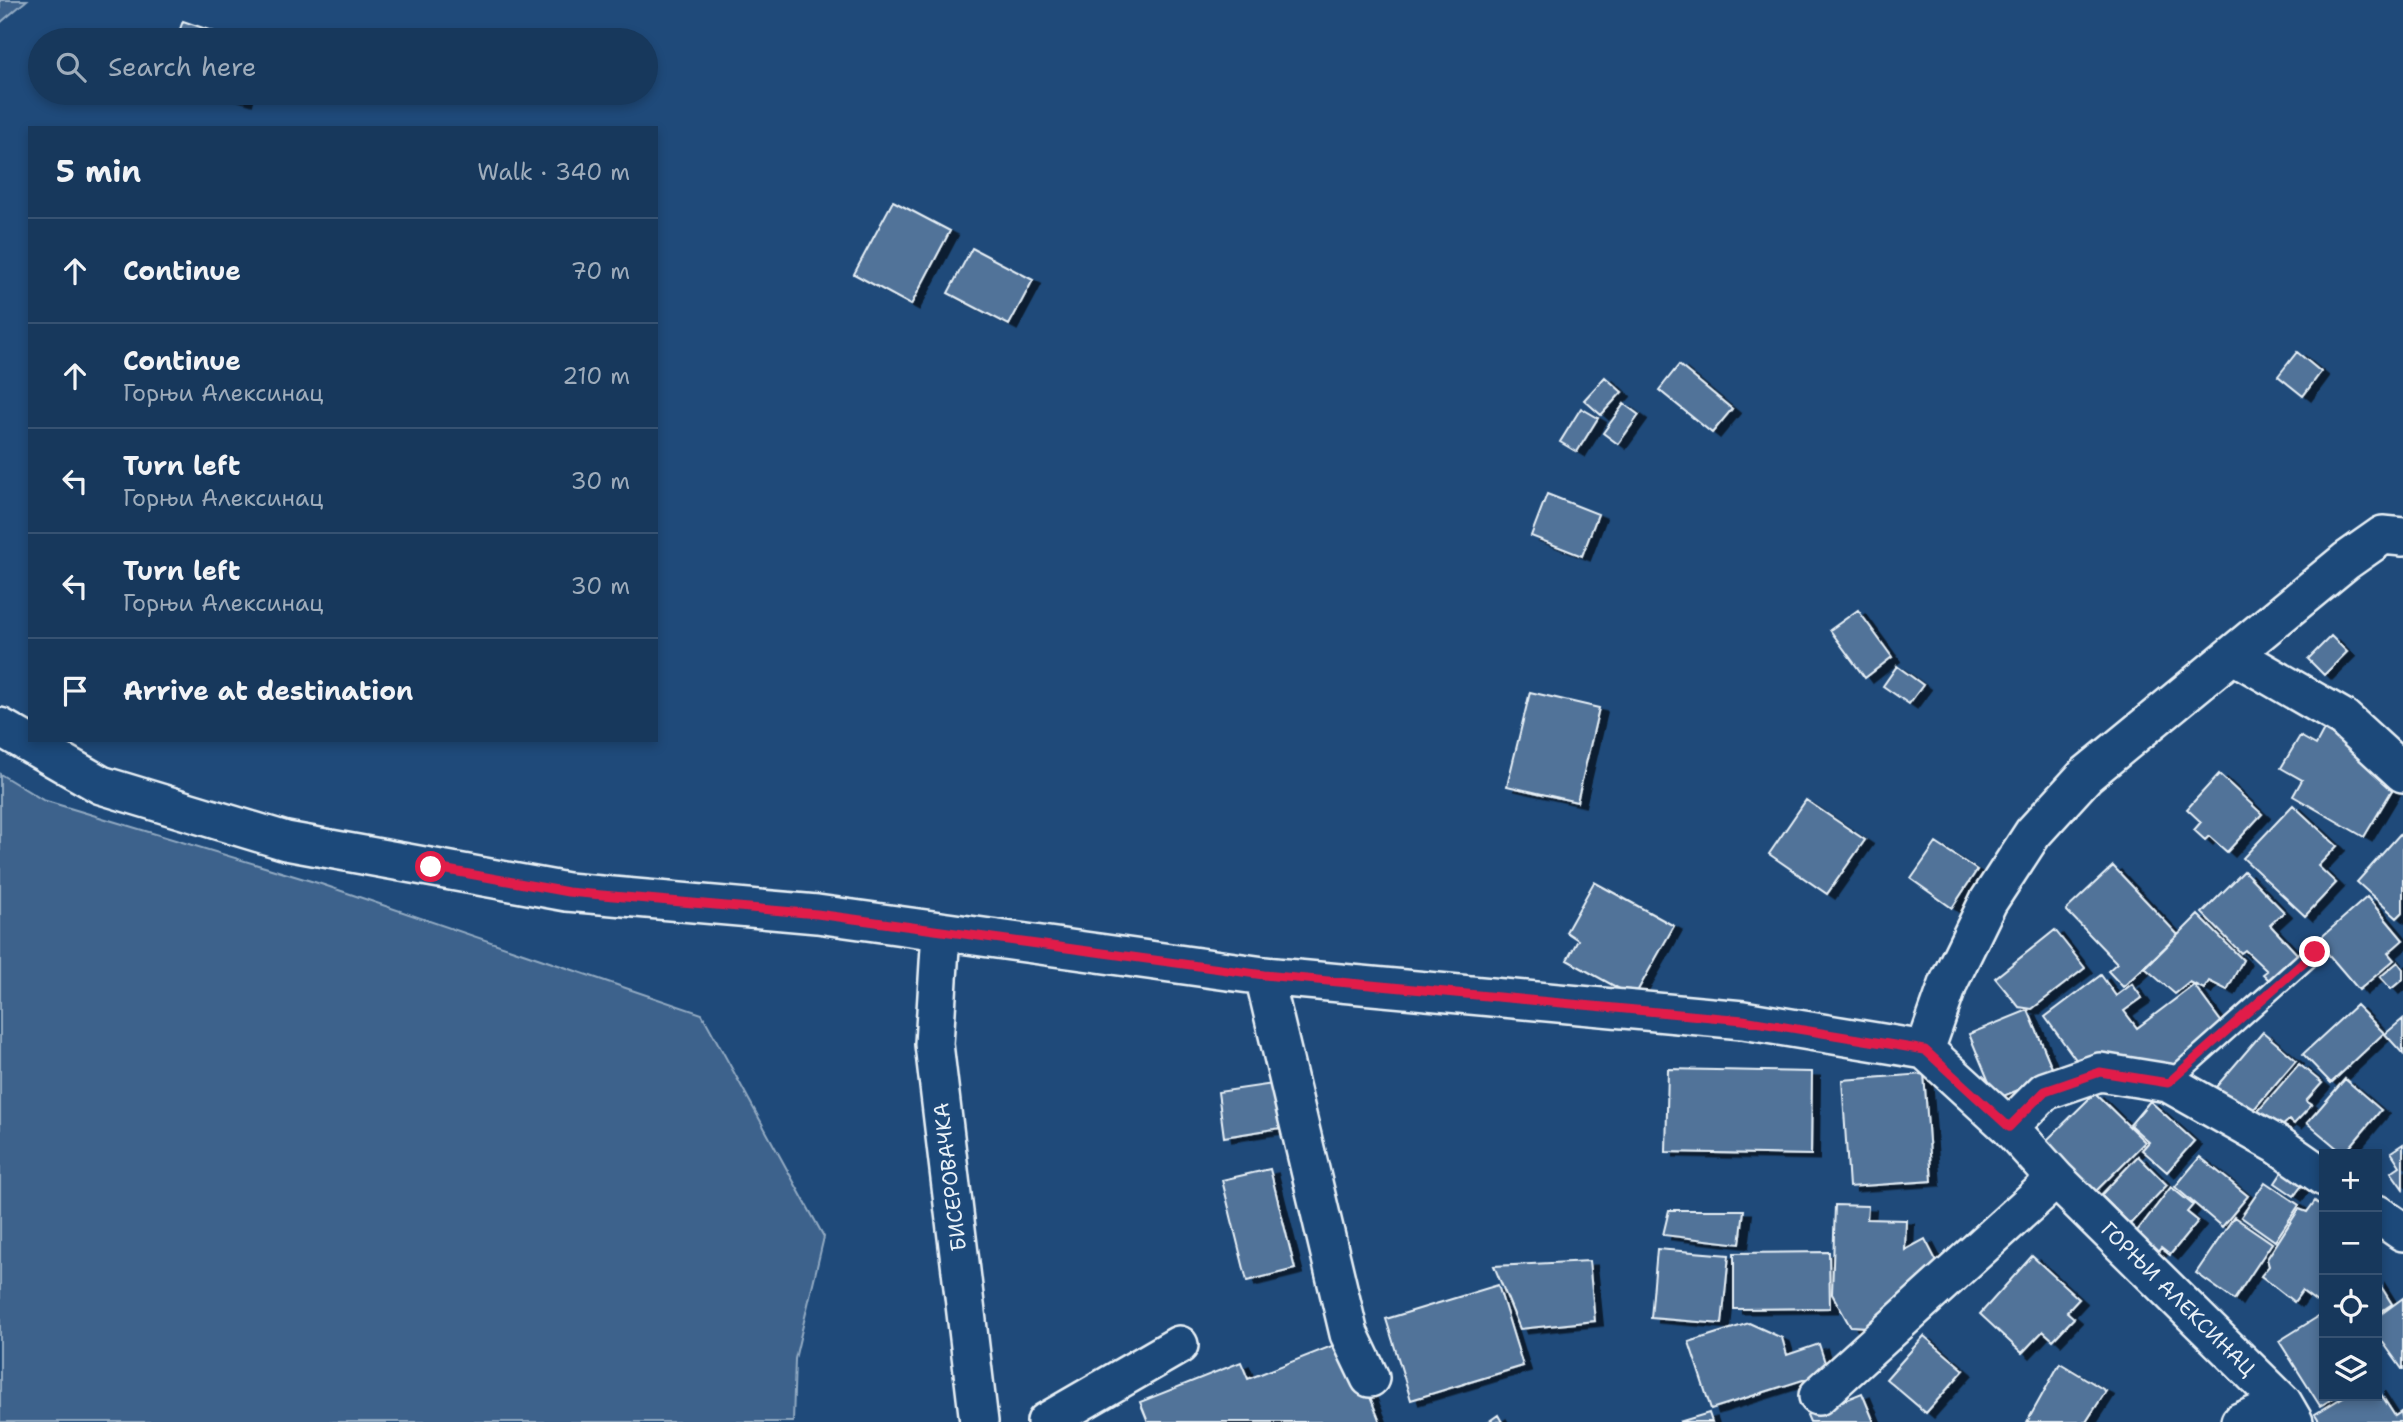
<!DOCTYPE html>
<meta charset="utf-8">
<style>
body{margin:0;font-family:"Shantell Sans",sans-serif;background:#203f62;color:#f1f3f6}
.controls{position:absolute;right:21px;bottom:21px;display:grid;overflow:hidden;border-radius:0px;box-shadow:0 4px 10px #0003}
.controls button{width:63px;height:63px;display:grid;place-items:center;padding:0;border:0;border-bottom:2px solid #365272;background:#17385c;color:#f1f3f6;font:35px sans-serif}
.stop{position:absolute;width:21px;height:21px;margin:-16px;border:5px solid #e11d48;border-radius:50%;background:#fff}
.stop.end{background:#e11d48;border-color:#fff;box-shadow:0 2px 7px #0008}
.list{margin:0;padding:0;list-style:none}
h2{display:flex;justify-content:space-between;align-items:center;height:91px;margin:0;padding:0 28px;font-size:30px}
h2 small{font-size:23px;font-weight:400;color:#9eacbb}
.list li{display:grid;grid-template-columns:46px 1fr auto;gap:21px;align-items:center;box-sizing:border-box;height:105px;padding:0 28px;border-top:2px solid #365272}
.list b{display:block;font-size:26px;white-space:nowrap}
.list p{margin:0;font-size:23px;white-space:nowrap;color:#9eacbb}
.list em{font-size:23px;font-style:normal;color:#9eacbb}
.icon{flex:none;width:38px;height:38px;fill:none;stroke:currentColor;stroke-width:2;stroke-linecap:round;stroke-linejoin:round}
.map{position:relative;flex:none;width:2403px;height:1422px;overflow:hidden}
.search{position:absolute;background:#17385c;box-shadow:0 4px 10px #0003;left:28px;top:28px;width:630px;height:77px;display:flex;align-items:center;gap:18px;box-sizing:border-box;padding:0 24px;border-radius:38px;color:#9eacbb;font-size:26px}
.panel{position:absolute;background:#17385c;box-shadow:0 4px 10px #0003;left:28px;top:126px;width:630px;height:616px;border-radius:0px}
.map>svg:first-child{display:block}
.green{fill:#3c628c;stroke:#92aac2;stroke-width:2}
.building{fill:#517399;stroke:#e8f1f8;stroke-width:2;filter:url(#shadow)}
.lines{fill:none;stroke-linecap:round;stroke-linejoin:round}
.service-casing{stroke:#e8f1f8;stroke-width:23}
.minor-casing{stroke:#e8f1f8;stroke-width:42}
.service{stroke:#1f4a7a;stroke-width:18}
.minor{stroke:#1f4a7a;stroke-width:37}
.route{stroke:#e11d48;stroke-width:9}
.labels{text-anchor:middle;stroke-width:5;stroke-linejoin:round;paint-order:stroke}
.street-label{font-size:21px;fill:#e8f1f8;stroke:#1f4a7a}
</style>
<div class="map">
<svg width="2403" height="1422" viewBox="0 0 2403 1422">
<defs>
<filter id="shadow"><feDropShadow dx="8" dy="4.5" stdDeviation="0" flood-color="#0009"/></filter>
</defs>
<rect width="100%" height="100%" fill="#1f4a7a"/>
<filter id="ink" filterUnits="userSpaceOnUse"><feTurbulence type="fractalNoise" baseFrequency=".0143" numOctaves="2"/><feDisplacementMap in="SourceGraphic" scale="14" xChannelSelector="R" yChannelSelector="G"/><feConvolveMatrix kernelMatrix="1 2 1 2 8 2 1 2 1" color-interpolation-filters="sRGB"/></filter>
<g filter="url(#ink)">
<path class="green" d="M0,0H27L0,23Z
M0,774L43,800L321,884L702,1014L824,1237L795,1359L793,1422H0Z"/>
<path class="building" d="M183,21L238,40H176Z
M221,93H246L244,100Z
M893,201L950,231L911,305L854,274Z
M972,248L1033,280L1009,325L948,293Z
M2297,352L2321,372L2303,396L2278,376Z
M1679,365L1732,409L1712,433L1659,390Z
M1605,377L1622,392L1601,415L1584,400Z
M1624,404L1639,415L1618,444L1603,433Z
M1581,408L1598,418L1577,452L1560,442Z
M1547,494L1598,514L1582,556L1531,536Z
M1858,610L1892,657L1865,678L1830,630Z
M2331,636L2347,652L2324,675L2308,659Z
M1897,666L1923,685L1909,704L1883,686Z
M1530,692L1599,708L1577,802L1507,786Z
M2324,730L2401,775L2364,837L2293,796L2302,780L2281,768L2300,736L2316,745Z
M2219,774L2262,814L2227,852L2209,836L2205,840L2194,830L2201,822L2187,809Z
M1806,800L1865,840L1827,894L1769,854Z
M2293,805L2337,846L2318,866L2336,883L2305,916L2243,858Z
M2400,834L2403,837V912L2397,918L2357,882Z
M1936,843L1977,870L1952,908L1911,879Z
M2113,866L2178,935L2123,987L2108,971L2117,963L2066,910Z
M2244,871L2284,912L2270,925L2299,956L2272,983L2263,974L2267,971L2245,950L2241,953L2202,913Z
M1594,882L1674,926L1634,997L1567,960L1578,940L1566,932Z
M2367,897L2403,940L2388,953L2394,960L2359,990L2317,941Z
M2198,915L2243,960L2227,990L2209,981L2204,989L2190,982L2175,994L2145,968Z
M2055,930L2085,968L2032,1009L2019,1007L1995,978Z
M2398,962L2403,969V979L2391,989L2380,977Z
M2101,975L2116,996L2132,984L2142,998L2124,1011L2137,1028L2194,985L2225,1027L2166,1071L2085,1072L2045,1017Z
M2356,1005L2384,1033L2331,1083L2303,1054Z
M2028,1010L2055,1075L1996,1099L1969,1034Z
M2403,1019V1054L2385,1034Z
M2263,1032L2296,1060L2249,1115L2216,1087Z
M2299,1064L2322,1083L2306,1101L2312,1105L2294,1124L2289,1120L2273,1134L2252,1118Z
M1668,1069L1812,1072L1811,1155L1666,1152Z
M1924,1074L1932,1181L1849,1187L1842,1080Z
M2345,1079L2381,1110L2344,1154L2307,1123Z
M1280,1083L1287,1127L1224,1137L1218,1092Z
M2095,1093L2145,1142L2094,1193L2044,1143Z
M2150,1101L2194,1141L2167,1172L2142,1150L2149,1142L2130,1125Z
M2403,1144V1189L2391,1172L2400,1166L2391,1152Z
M2138,1156L2167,1185L2130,1224L2101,1195Z
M2200,1157L2248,1196L2222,1227L2175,1187Z
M1270,1169L1295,1269L1247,1281L1222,1180Z
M2283,1171L2303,1184L2294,1196L2275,1183Z
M2265,1182L2299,1205L2275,1241L2241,1217Z
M2171,1187L2193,1205L2187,1212L2198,1221L2170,1255L2161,1248L2157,1253L2134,1235Z
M2315,1201L2324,1208V1293L2317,1302L2302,1291L2294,1302L2261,1276L2269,1266L2267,1259L2299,1209L2307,1212Z
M1835,1205L1868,1206L1867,1219L1906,1220L1905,1250L1925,1239L1940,1268L1869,1327L1850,1326L1832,1294Z
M1669,1210H1744L1740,1244L1663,1235Z
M2234,1217L2272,1243L2234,1300L2196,1273Z
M1657,1249L1729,1255L1722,1324L1651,1318Z
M1829,1252L1830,1308L1734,1309V1253Z
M2032,1256L2079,1299L2067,1312L2074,1318L2053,1340L2043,1331L2022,1353L1980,1314Z
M1589,1261L1595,1321L1520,1329L1494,1266Z
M2377,1280L2392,1304L2377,1314Z
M1498,1285L1523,1366L1411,1400L1386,1319Z
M2403,1298V1369H2402L2377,1334V1317Z
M2324,1313V1396H2337L2320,1406L2279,1341Z
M1749,1323L1782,1338L1787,1355L1819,1344L1828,1372L1711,1409L1689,1342Z
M1924,1336L1964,1370L1926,1413L1886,1379Z
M1347,1340L1380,1422H1148L1140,1402L1241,1362L1248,1379Z
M2060,1363L2106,1391L2086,1422H2027Z
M2377,1388L2395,1416L2401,1412L2403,1422H2320L2315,1414L2345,1396H2377Z
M1862,1393L1874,1422H1810L1807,1415Z
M1709,1413L1712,1422H1679Z
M1498,1415L1502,1422H1488Z"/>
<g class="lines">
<defs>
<path id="service" d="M2168,1083L2315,952"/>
<path id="minor" d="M2234,655L2343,718L2403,773
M0,727L101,785L286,841L567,892L817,914L1264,976L1743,1020L1925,1050L2009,1127L2056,1179L2283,1403L2294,1422
M941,931L934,1044L979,1422
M1264,976L1349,1334L1370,1378
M1925,1050L1949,982L1988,902L2033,833L2086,775L2346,561L2383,535L2403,537
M2009,1127L2045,1091L2100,1072L2168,1083L2278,1145L2324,1177
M2377,1214L2403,1232
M1818,1396L2056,1179
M1046,1422L1179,1345
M2240,1422L2283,1403"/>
</defs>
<use href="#service" class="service-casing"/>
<use href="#minor" class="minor-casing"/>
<use href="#service" class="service"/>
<use href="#minor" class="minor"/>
</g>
</g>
<g class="lines" filter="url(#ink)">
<path class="route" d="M431,867L568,892L817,914L1264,975L1743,1020L1925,1050L2009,1127L2045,1091L2100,1072L2168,1083L2315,952"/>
</g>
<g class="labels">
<g class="street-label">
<text transform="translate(950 1177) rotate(-97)" y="7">БИСЕРОВАЧКА</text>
<text transform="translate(2178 1299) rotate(45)" y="7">ГОРЊИ АЛЕКСИНАЦ</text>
</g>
</g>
</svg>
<div class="controls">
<button>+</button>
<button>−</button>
<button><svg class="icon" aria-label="locate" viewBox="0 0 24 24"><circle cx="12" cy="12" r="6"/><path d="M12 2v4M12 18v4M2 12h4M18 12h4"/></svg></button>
<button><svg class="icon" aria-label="layers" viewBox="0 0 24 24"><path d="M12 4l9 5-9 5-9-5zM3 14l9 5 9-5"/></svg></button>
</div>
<div class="stop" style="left:431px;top:867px"></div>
<div class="stop end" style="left:2315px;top:952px"></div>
<div class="search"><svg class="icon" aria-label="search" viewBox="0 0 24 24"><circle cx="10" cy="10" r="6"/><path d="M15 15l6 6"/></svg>Search here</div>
<section class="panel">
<h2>5 min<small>Walk · 340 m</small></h2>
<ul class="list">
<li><svg class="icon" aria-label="ahead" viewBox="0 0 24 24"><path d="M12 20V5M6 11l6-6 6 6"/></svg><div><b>Continue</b></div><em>70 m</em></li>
<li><svg class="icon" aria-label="ahead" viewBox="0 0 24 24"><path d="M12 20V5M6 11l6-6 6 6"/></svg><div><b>Continue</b><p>Горњи Алексинац</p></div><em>210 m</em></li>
<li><svg class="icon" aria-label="left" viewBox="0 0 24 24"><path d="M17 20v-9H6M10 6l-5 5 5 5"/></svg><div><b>Turn left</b><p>Горњи Алексинац</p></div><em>30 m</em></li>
<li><svg class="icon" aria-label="left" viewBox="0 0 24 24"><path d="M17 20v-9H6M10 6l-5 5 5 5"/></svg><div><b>Turn left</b><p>Горњи Алексинац</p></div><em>30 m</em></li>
<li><svg class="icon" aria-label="arrive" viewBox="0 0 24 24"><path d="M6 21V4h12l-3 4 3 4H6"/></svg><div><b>Arrive at destination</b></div></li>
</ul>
</section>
</div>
